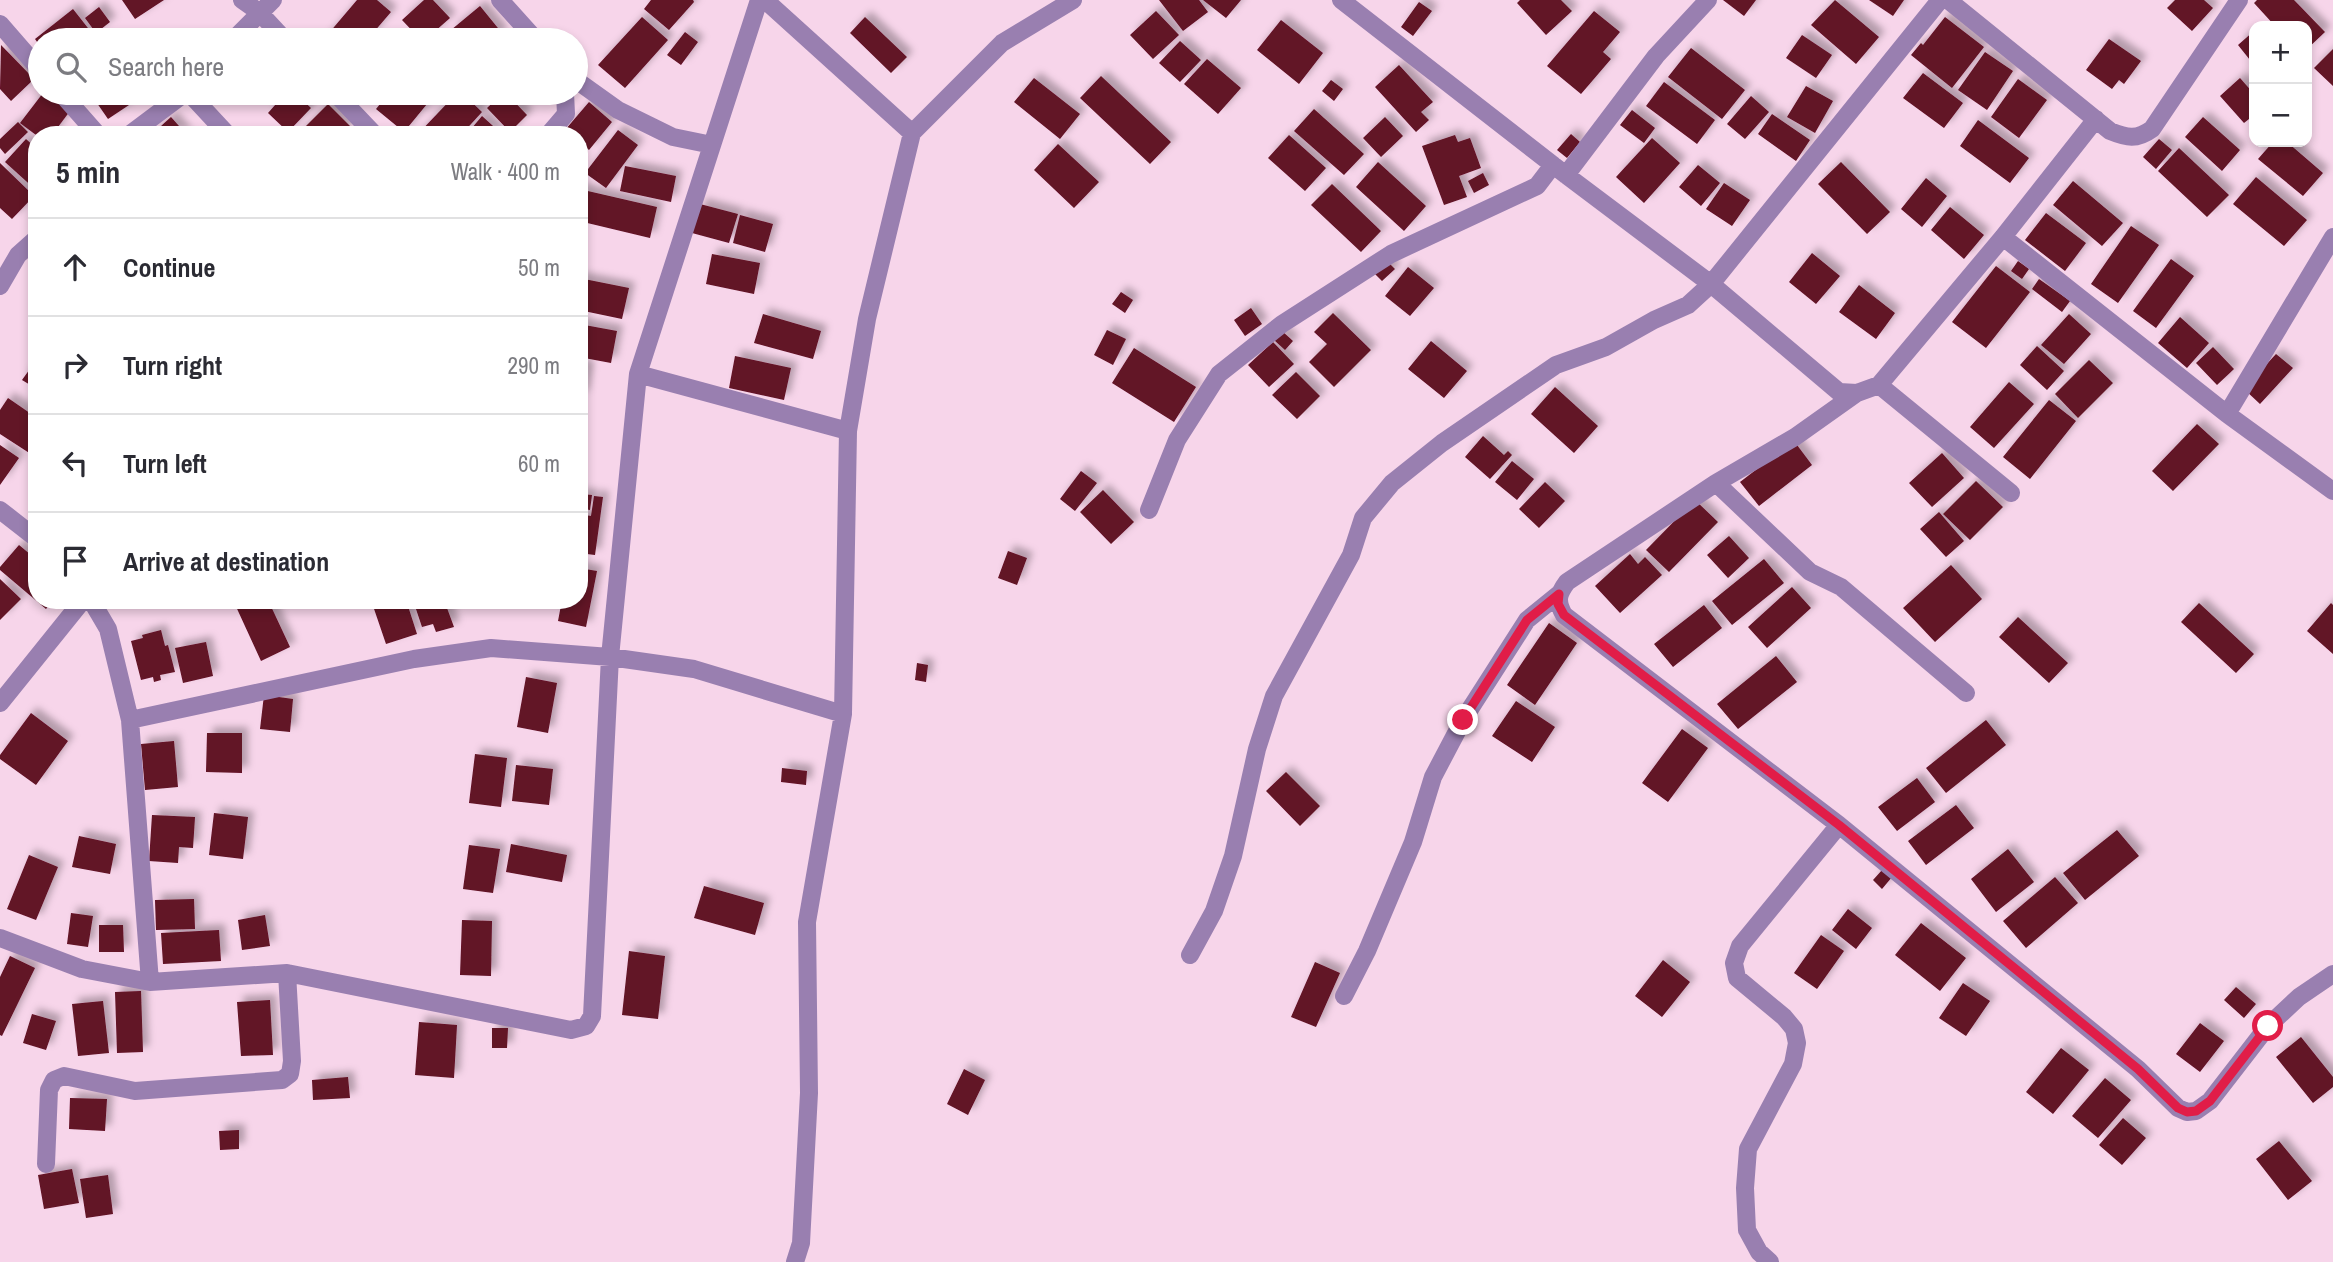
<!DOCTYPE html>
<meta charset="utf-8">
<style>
body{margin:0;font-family:"Archivo Narrow",sans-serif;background:#f2f2f3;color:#2b2b33}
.controls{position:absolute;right:21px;top:21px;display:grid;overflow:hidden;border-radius:14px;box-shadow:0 4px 10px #0003}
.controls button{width:63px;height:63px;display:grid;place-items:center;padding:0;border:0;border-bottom:2px solid #e1e1e2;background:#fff;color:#2b2b33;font:35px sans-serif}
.stop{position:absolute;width:21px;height:21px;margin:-16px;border:5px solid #e11d48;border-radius:50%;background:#fff}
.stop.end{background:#e11d48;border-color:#fff;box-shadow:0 2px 7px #0008}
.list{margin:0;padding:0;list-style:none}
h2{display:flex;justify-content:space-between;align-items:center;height:91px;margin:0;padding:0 28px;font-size:30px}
h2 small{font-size:23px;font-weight:400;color:#7c7c81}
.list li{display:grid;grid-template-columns:46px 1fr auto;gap:21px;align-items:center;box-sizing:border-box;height:98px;padding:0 28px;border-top:2px solid #e1e1e2}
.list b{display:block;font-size:26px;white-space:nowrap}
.list em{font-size:23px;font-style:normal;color:#7c7c81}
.icon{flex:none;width:38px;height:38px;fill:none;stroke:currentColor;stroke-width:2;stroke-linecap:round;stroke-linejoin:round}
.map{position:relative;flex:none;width:2333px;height:1262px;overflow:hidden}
.search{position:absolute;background:#fff;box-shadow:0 4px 10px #0003;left:28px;top:28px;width:560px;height:77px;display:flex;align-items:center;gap:18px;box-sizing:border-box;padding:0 24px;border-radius:38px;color:#7c7c81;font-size:26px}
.panel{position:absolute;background:#fff;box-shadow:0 4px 10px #0003;left:28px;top:126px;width:560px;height:483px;border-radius:28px}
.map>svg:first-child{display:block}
.building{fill:#621225;filter:url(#shadow)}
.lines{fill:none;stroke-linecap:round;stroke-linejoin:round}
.minor{stroke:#997fb0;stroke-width:18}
.route{stroke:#e11d48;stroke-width:9}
</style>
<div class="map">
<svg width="2333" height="1262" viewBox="0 0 2333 1262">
<defs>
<filter id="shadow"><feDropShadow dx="6" dy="-6" stdDeviation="3.5" flood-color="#0004"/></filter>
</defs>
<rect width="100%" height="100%" fill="#f7d5ea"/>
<path class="building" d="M122,0H164L135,19Z
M357,0H377L391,12L367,40H323Z
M424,0H433L450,18L425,40H421L402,20Z
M651,0H693L694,2L669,30L644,9Z
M1159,0H1199L1208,12L1183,31Z
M1203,0H1241L1226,18Z
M1520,0H1561L1572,11L1546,35L1517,3Z
M1723,0H1756L1744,16Z
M1835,0L1879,37L1856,64L1811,25Z
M1869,0H1904L1893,16Z
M2175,0H2204L2213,8L2192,31L2167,8Z
M2257,0H2294L2325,32L2307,49V26H2275L2254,3Z
M1419,2L1432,11L1413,36L1401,27Z
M480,6L502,33L493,40H460L451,30Z
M99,7L110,22L96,33L85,18Z
M73,9L95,37L92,40H40V46L35,39Z
M1156,11L1179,35L1153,59L1130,35Z
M1594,11L1620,32L1603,52L1611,59L1581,94L1547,66Z
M642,17L668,40L625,88L598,65Z
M865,17L907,57L891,73L850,33Z
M1945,17L1984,47L1952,88L1911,55L1921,43L1923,45Z
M1281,20L1323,53L1299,84L1257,50Z
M2254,31V65L2238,45Z
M685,32L698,42L681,65L667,55Z
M1802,35L1832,55L1816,78L1786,58Z
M2109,39L2141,61L2124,84L2119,80L2112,89L2086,70Z
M1180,41L1201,60L1180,82L1159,63Z
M1,45L34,79L11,101L0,89Z
M1691,48L1745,90L1722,119L1668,77Z
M2333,49V86L2314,68Z
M1985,52L2013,71L1987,110L1958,90Z
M1207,59L1241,88L1218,114L1184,84Z
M1399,65L1433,102L1421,112L1429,120L1416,132L1375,87Z
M1923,73L1963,103L1944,128L1903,98Z
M1101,76L1171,142L1150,164L1080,98Z
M1034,78L1080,114L1060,139L1014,102Z
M2240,78L2254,94V115L2244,123L2220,96Z
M2018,79L2047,100L2019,138L1991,117Z
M1331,80L1343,89L1334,101L1322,91Z
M1664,82L1715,120L1697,144L1646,106Z
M1806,86L1833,101L1815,133L1787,117Z
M43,93L70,111L52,135H36L20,123Z
M90,93H147L108,119Z
M275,93H295L311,108L288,132L268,113L276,104L270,98Z
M389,93H413L427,104L404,132L376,109Z
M457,93H462L482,112L461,135H417Z
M503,93H506L527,115L510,132L487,108Z
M1751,96L1769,112L1745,139L1727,124Z
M589,102L612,122L589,150L579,142V135H571L565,130Z
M328,104L350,126L341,135H297Z
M1314,109L1364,154L1344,175L1294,131Z
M1632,110L1655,128L1644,143L1620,125Z
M1772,114L1810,140L1796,161L1758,134Z
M482,116L503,135H466Z
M171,117L187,135H151Z
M1385,117L1403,136L1381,157L1363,138Z
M2203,117L2240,150L2222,171L2185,137Z
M1978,120L2029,158L2010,183L1960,146Z
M18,122L28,132L5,154L0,148V139Z
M618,130L638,145L606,188L585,173Z
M1571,134L1580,142L1567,158L1557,150Z
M1289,135L1326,168L1305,191L1268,158Z
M1455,135L1458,142L1470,138L1481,168L1459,176L1467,197L1444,205L1422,146Z
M1652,138L1680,163L1644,203L1616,177Z
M26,139L37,149V191L5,162Z
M2159,139L2172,150L2156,169L2143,157Z
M2273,142H2287L2323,173L2303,196L2258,159Z
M1058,144L1099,182L1074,208L1034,170Z
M2179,148L2229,195L2207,217L2158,171Z
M1378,162L1426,206L1404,231L1356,187Z
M1841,162L1890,212L1867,234L1818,184Z
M0,163L34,196L12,219L0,208Z
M1698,165L1720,183L1701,206L1679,187Z
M625,166L676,176L671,202L620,191Z
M1483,173L1489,185L1474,193L1468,181Z
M2256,177L2307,220L2284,246L2233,204Z
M1926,178L1947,196L1922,227L1901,209Z
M2073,181L2123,223L2102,246L2053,205Z
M1724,183L1750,200L1732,226L1706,209Z
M1332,184L1381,231L1361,252L1311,205Z
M579,189L657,207L650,238L579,221Z
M700,204L738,214L729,243L692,233Z
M1950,207L1984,235L1964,259L1931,230Z
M2046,213L2086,243L2065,271L2025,240Z
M740,215L773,224L765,252L733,243Z
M2131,226L2159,245L2118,303L2091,284Z
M1812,253L1840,276L1816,304L1789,282Z
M712,254L760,263L754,294L706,284Z
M1385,259L1395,269L1382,281L1372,271Z
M2171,259L2194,276L2156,328L2133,311Z
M2018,261L2029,269L2022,279L2011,271Z
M1996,266L2030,292L1986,348L1952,322Z
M1408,267L1434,288L1410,316L1385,296Z
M579,278L629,288L622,319L579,310Z
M2039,279L2070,301L2062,312L2032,289Z
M1859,285L1895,313L1876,339L1839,312Z
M1121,292L1133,300L1125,313L1112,304Z
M1251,308L1262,324L1245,336L1234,320Z
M1333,313L1371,350L1334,387L1309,362L1327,344L1314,332Z
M763,314L821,331L813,359L754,343Z
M2069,314L2091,334L2064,364L2041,345Z
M2180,317L2209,343L2187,368L2158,343Z
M579,324L617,331L611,363L579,357Z
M1107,330L1126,339L1113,365L1094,355Z
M1282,331L1293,341L1285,350L1274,340Z
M1431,341L1467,371L1444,398L1408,369Z
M1273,342L1294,364L1269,387L1248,365Z
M2037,346L2064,371L2047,390L2020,365Z
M2213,347L2234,369L2217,385L2196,363Z
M1134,348L1196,387L1174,422L1112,383Z
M2276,354L2293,368L2260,404L2244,389Z
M735,356L791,368L784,400L729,388Z
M37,359V389L22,380Z
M2089,360L2113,383L2078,418L2055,394Z
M579,366L588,367L583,397L579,396Z
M1296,372L1320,396L1297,419L1272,395Z
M2009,382L2034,404L1994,448L1970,427Z
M1555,387L1598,426L1574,453L1531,414Z
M8,398L37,418V458L0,434V410Z
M2049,400L2076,421L2030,479L2003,457Z
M2197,424L2219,444L2173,491L2152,471Z
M1483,436L1504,455L1508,451L1512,455L1490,479L1465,457Z
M1794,441L1812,465L1759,506L1740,482Z
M0,445L19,458L0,485Z
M1942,453L1964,478L1932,507L1909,483Z
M1512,461L1534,479L1517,500L1495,482Z
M1081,471L1097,483L1075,511L1060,499Z
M1976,481L2003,507L1970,540L1943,514Z
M1545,482L1565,501L1539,528L1519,509Z
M1103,490L1134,522L1111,544L1080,512Z
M580,494L592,495L590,510L579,508Z
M594,496L603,497L595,555L579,553V514L591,516Z
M1695,500L1718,522L1669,572L1646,550Z
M1939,512L1964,541L1946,557L1920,529Z
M1729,536L1749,558L1728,578L1707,555Z
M19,545L37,560V600H59L52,608L49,605L46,609L0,570V567Z
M1008,551L1027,558L1017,585L998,578Z
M1630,554L1638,564L1645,557L1662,575L1620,613L1595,586Z
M1764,559L1784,583L1732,625L1712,601Z
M1951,565L1982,599L1935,642L1903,608Z
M579,568L597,571L586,627L558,621L562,600H579Z
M0,579L21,599L0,620Z
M1792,587L1811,608L1767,648L1748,627Z
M233,600H268L290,647L261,661Z
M371,600H406L417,634L386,644Z
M413,600H444L454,627L436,632L433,624L422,627Z
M2199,603L2254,654L2236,673L2181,622Z
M2331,603L2333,605V654L2307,631Z
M1704,605L1722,628L1673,667L1654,644Z
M2018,617L2068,663L2049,683L1999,637Z
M1549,623L1577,643L1535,705L1507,685Z
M161,630L165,646L168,645L175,672L160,675L161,680L154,682L153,677L141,680L131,641L143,638L142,635Z
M206,642L213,676L183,683L175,648Z
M1776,656L1797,682L1738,729L1717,704Z
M917,663L928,665L926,682L915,680Z
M526,677L557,683L548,733L517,727Z
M264,695L293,699L290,732L260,729Z
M1516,701L1555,727L1532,762L1492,736Z
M31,713L68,741L36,785L0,759V755Z
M1986,720L2006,745L1946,793L1926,768Z
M1682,729L1708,748L1668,802L1642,783Z
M207,733H242V773L206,772Z
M174,741L178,787L145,790L141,744Z
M475,754L507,758L501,807L469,803Z
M516,765L553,769L549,805L512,801Z
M782,768L807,771L806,785L781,782Z
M1286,772L1320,806L1300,826L1266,791Z
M1917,778L1935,802L1897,831L1878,807Z
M1956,805L1974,828L1926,865L1908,841Z
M214,813L248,817L243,859L209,855Z
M152,815L195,817L193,848L179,847L178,863L149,861Z
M2117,830L2139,856L2085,900L2063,873Z
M79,836L116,844L110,874L72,867Z
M511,844L567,855L562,882L506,872Z
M469,845L500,849L493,893L463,889Z
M2008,849L2034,882L1996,912L1971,879Z
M29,855L58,867L36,920L7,909Z
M1883,869L1892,877L1882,889L1873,880Z
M2055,877L2078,903L2026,948L2003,921Z
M704,886L764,903L755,935L694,918Z
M194,899L195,929L156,930L155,900Z
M1848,909L1872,928L1856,949L1832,930Z
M71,913L93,916L88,947L67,944Z
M265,915L270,946L242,950L238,920Z
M462,920L492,921L491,976L460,975Z
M1921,923L1966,958L1940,991L1895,955Z
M99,925H123L124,952H99Z
M219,930L221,961L163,964L161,933Z
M1821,935L1844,951L1817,989L1794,973Z
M629,951L665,956L658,1019L622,1015Z
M10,956L35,968L2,1036L0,1035V977Z
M1663,960L1690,982L1662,1017L1635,996Z
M1315,962L1340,973L1316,1027L1291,1017Z
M1963,983L1990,1001L1966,1036L1939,1018Z
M2236,987L2256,1004L2244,1018L2224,1000Z
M141,991L143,1052L117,1053L115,992Z
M270,1000L273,1055L241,1056L237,1002Z
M103,1001L109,1053L78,1056L72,1004Z
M32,1014L56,1021L46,1050L23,1043Z
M419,1022L457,1025L454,1078L415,1075Z
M2200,1023L2224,1041L2200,1072L2176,1054Z
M492,1028H508L507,1048H492Z
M2301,1037L2333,1077V1087L2313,1103L2276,1057Z
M2061,1048L2089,1070L2053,1114L2026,1092Z
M964,1069L985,1080L968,1115L947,1104Z
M348,1077L350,1098L313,1100L312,1080Z
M2105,1078L2131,1100L2098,1138L2072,1116Z
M70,1098L107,1099L105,1131L69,1129Z
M2123,1118L2146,1138L2122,1165L2099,1145Z
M239,1130V1149L220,1150L219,1131Z
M2279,1141L2312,1181L2288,1200L2256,1159Z
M72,1169L79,1203L44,1209L38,1175Z
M108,1175L113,1214L86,1218L80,1179Z"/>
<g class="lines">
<path class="minor" d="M242,0L259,12L285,40
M500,0L536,40
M765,0L912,133
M1341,0L1566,175L1711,284L1839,392L1857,393L1879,385L2003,237L2096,119
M1948,0L2110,131C2127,138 2137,140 2152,129L2239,0
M0,24L40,70
M233,40L273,0
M576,80L618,110L673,137L712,145
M61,93L98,135
M189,93L228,135
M335,93L375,135
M129,135L185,93
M548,135L566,114L565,93
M1566,175L1656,56L1708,0
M2003,237L2227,414L2333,491
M0,286L18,255L37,238
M638,374L848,431
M1879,385L2011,493
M1857,393L1795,437L1716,483L1567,582C1558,594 1556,601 1564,615L1839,825L2138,1069L2178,1108L2187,1112L2196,1111L2210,1101L2268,1026L2299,997L2333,974
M2227,414L2333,237
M1716,483L1810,572L1841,587L1966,693
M0,510L37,539
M1149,510L1177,440L1219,374L1282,324L1391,254L1537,186L1553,165
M91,600L108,629L130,720L150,982
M0,703L83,600
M130,720L414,659L491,648L610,657L694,669L843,714
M0,938L82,969L150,982L287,973L571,1030L586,1026L592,1016L610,657L638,374L759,0
M1190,955L1214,911L1233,856L1257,749L1274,696L1351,555L1363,518L1392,483L1442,443L1556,365L1606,347L1654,320L1688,305L1711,284L1940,0
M1344,996L1367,951L1413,842L1433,777L1463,720L1527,620L1559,594
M46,1164L49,1090L54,1080L64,1076L135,1091L282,1080L290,1074L292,1061L287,973
M795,1262L801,1243L809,1093L807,922L843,714L848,431L867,319L912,133L1002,43L1073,0
M1770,1262L1759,1252L1747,1230L1745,1188L1748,1149L1793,1064L1797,1043L1794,1029L1784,1017L1737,978L1734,963L1740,946L1839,825"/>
</g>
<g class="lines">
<path class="route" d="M1463,720L1527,620L1559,594L1558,604L1564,615L1839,825L2138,1069L2178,1108L2187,1112L2196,1111L2210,1101L2268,1026"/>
</g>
</svg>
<div class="controls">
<button>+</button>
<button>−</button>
</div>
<div class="stop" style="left:2268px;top:1026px"></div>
<div class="stop end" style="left:1463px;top:720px"></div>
<div class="search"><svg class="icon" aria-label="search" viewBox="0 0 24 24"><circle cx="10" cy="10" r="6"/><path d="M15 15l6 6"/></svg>Search here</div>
<section class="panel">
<h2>5 min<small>Walk · 400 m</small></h2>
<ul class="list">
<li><svg class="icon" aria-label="ahead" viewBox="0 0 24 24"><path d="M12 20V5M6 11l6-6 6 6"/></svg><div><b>Continue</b></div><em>50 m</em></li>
<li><svg class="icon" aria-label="right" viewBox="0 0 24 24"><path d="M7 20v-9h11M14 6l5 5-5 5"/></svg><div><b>Turn right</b></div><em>290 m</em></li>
<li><svg class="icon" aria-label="left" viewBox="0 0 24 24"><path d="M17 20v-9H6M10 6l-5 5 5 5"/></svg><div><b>Turn left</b></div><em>60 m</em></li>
<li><svg class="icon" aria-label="arrive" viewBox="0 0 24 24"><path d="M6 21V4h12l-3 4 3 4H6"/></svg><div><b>Arrive at destination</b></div></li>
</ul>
</section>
</div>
